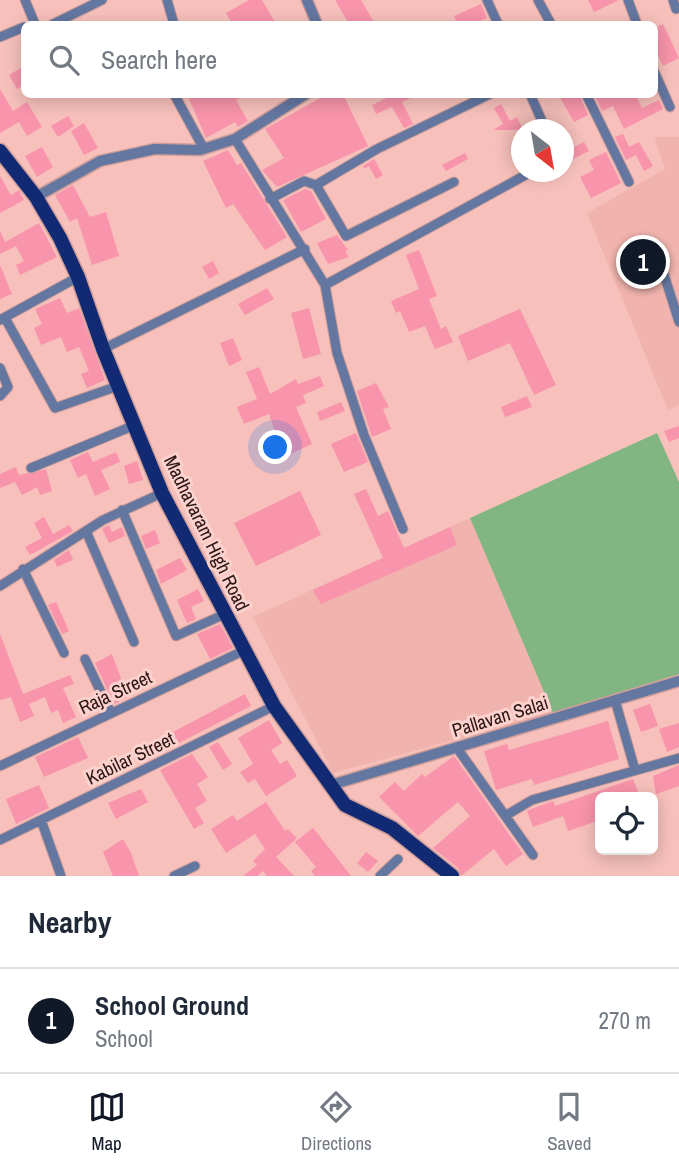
<!DOCTYPE html>
<style>
body{margin:0;font-family:"Archivo Narrow",sans-serif;background:#f2f2f3;color:#1f2937}
.controls{position:absolute;right:21px;bottom:21px;display:grid;overflow:hidden;border-radius:10px;box-shadow:0 4px 18px #0003}
.controls button{width:63px;height:63px;display:grid;place-items:center;padding:0;border:0;border-bottom:2px solid #e0e1e3;background:#fff;color:#1f2937;font:35px sans-serif}
.compass{position:absolute;left:511px;top:119px;width:63px;height:63px;border-radius:50%;background:#fff;box-shadow:0 4px 18px #0003;rotate:149deg}
.you{position:absolute;left:276px;top:448px;width:24px;height:24px;margin:-18px;border:5px solid #fff;border-radius:50%;background:#1a73e8;box-shadow:0 0 0 10px #1a73e833}
.badge{display:grid;place-items:center;width:46px;height:46px;border-radius:50%;background:#111827;color:#fff;font-size:23px;font-weight:700}
.pin{position:absolute;translate:-50% -50%;border:4px solid #fff;box-shadow:0 2px 7px #0006}
.list{margin:0;padding:0;list-style:none}
h2{display:flex;justify-content:space-between;align-items:center;height:91px;margin:0;padding:0 28px;font-size:30px}
h2 small{font-size:23px;font-weight:400;color:#747a83}
.list li{display:grid;grid-template-columns:46px 1fr auto;gap:21px;align-items:center;box-sizing:border-box;height:105px;padding:0 28px;border-top:2px solid #e0e1e3}
.list b{display:block;font-size:26px;white-space:nowrap}
.list p{margin:0;font-size:23px;white-space:nowrap;color:#747a83}
.list em{font-size:23px;font-style:normal;color:#747a83}
.icon{flex:none;width:38px;height:38px;fill:none;stroke:currentColor;stroke-width:2;stroke-linecap:round;stroke-linejoin:round}
.map{position:relative;flex:none;width:679px;height:876px;overflow:hidden}
.search{position:absolute;background:#fff;box-shadow:0 4px 18px #0003;left:21px;right:21px;top:21px;height:77px;display:flex;align-items:center;gap:18px;box-sizing:border-box;padding:0 24px;border-radius:10px;color:#747a83;font-size:26px}
.sheet{height:196px;background:#fff}
nav{display:flex;justify-content:space-around;align-items:center;box-sizing:border-box;height:98px;border-top:2px solid #e0e1e3;background:#fff;font-size:19px;color:#747a83}
nav a{display:grid;justify-items:center;gap:4px}
nav .on{color:#111827}
.map>svg:first-child{display:block}
.built{fill:#f1b3ad}
.green{fill:#81b682}
.building{fill:#f894ab}
.lines{fill:none;stroke-linecap:round;stroke-linejoin:round}
.minor-casing{stroke:#ce9e9a;stroke-width:11}
.tertiary-casing{stroke:#ce9e9a;stroke-width:13}
.primary-casing{stroke:#ce9e9a;stroke-width:17}
.minor{stroke:#6477a1;stroke-width:9}
.tertiary{stroke:#6477a1;stroke-width:10}
.primary{stroke:#112a73;stroke-width:14}
.labels{text-anchor:middle;stroke-width:6;stroke-linejoin:round;paint-order:stroke}
.street-label{font-size:19px;fill:#2a1715;stroke:#fdd1cc}
</style>
<div class="map">
<svg width="679" height="876" viewBox="0 0 679 876">
<rect width="100%" height="100%" fill="#f7c0bb"/>
<path class="built" d="M654,137H679V405L668,410L587,213L665,169Z
M470,518L553,713L333,773L253,617Z"/>
<path class="green" d="M657,433L679,482V674L553,713L470,518Z"/>
<path class="building" d="M249,0H262L276,24H232L226,13Z
M335,0H361L375,24H349Z
M588,0H619L594,12Z
M481,4L487,18L472,24H458L454,16Z
M663,24L679,58L663,66L657,53L654,54V28Z
M24,66V85L17,89L9,75Z
M0,89L13,111L27,102L42,127L27,136L19,122L0,133Z
M187,94H247L236,100L248,121L238,127L235,122L206,138Z
M320,94H343L368,146L277,187L262,170L284,158L265,129L322,97Z
M395,94H419L402,102L413,124L404,128L392,107L376,114L372,105Z
M558,94H579L588,115L574,122Z
M594,94H635L642,108L659,100L663,109L624,129L613,106L602,111Z
M501,104L510,121L517,117L523,130H493L503,124L494,108Z
M68,116L74,126L58,137L51,126Z
M84,123L98,148L84,155L71,131Z
M623,134L629,147L639,142L653,166L644,171L636,155L626,160L615,137Z
M584,142L589,151L571,160L566,151Z
M42,147L53,167L37,177L25,156Z
M228,150L237,165L241,163L287,237L265,250L233,204L226,208L203,161Z
M606,152L621,183L591,198L580,177L594,170L589,160Z
M465,153L468,159L446,171L442,165Z
M374,159L383,175L376,179L369,166L364,169L363,166Z
M0,176L11,195L19,190L24,200L0,213Z
M73,185L90,217L106,212L119,256L92,265L77,218L70,222L55,195Z
M305,189L311,191L326,219L301,232L283,200Z
M39,223L57,257L20,275L16,265L24,261L16,246L0,254V231L5,242Z
M337,235L348,250L345,251L349,257L328,264L317,243Z
M419,250L437,296L429,299L441,329L446,326L453,342L435,349L425,326L409,332L400,311L396,313L391,301L419,289L406,255Z
M213,261L219,273L209,279L202,267Z
M0,265L12,294L0,299Z
M267,288L274,299L245,315L238,304Z
M60,298L67,313L79,308L105,380L87,388L81,374L89,371L79,347L67,352L61,337L41,345L34,328L42,324L35,309Z
M309,308L321,354L303,359L291,313Z
M520,309L556,385L534,395L510,343L468,361L458,336Z
M233,338L242,360L229,366L220,343Z
M259,367L270,394L296,379L298,384L320,376L324,386L303,395L306,403L296,407L312,444L284,457L269,414L244,424L237,407L257,399L246,372Z
M376,383L389,407L383,409L391,429L372,437L357,391Z
M527,396L532,407L505,417L501,407Z
M341,402L345,411L320,421L317,412Z
M679,426V438L669,442L664,431Z
M356,433L368,462L344,472L331,444Z
M88,452L93,462L116,452L120,462L101,470L110,489L95,496L86,474L78,478L70,460Z
M137,461L143,480L129,484L124,466Z
M16,467L19,475L46,469L52,491L40,495L37,487L22,495L15,482L0,488V474Z
M366,489L378,516L388,511L404,548L450,527L457,545L321,604L313,590L383,558L354,494Z
M300,491L321,535L256,566L234,523Z
M44,517L53,534L69,525L73,531L30,555L25,547L42,538L34,523Z
M109,525L112,532L122,527L125,536L109,543L102,529Z
M155,530L160,543L146,549L141,536Z
M69,550L73,560L57,567L54,560Z
M180,558L187,570L161,584L156,570Z
M198,589L204,601L191,607L196,619L187,623L177,600Z
M56,602L69,631L62,634L48,605Z
M220,624L233,648L210,659L197,634Z
M0,634L23,694L70,675L74,684L63,688L76,717L63,723L58,710L51,713L45,697L29,704L34,716L20,722L11,697L0,700Z
M112,654L128,697L114,704L95,663Z
M245,694L251,706L179,743L173,732Z
M650,704L658,726L641,732L633,710Z
M269,720L282,743L271,750L280,764L287,760L297,776L266,796L255,779L248,783L240,772L253,764L238,738Z
M608,721L619,759L534,785L532,779L496,790L484,751L507,744L509,750Z
M679,723V747L667,752L659,729Z
M78,737L88,758L44,777L35,757Z
M218,742L232,764L223,770L209,747Z
M192,754L208,777L197,784L207,801L195,808L204,823L194,829L160,770Z
M454,756L523,854L506,866L494,849L461,876L458,868L433,848L470,816L458,802L418,836L379,797L395,782L404,791L422,774L425,777Z
M679,765V786L656,794L653,776Z
M633,779L640,797H596L600,820L568,831L563,816L533,827L527,811L531,809L553,801L555,806Z
M39,785L49,808L16,824L6,799Z
M141,789L148,802L116,819L108,803Z
M266,802L285,831L288,829L297,838L276,857L294,876H267L263,871L257,876H243L257,865L253,861L265,849L255,834L226,853L211,829L233,815L237,821Z
M313,828L334,854L351,876H315L311,871L316,867L295,842Z
M123,839L131,853L139,876H113L103,852Z
M366,852L378,861L368,872L357,863Z"/>
<g class="lines">
<defs>
<path id="minor" d="M25,0L35,24
M167,0L174,24
M487,0L498,24
M538,0L551,24
M628,0L637,24
M673,0L676,9
M53,24L102,0
M0,37L24,27
M654,71L670,107
M174,94L204,149
M530,94L546,130
M586,94L629,182
M235,139L325,285L337,353L364,435L403,529
M316,185L377,149L490,94
M270,199L304,181L316,185L346,236L454,182
M656,249L679,322
M325,285L531,172
M5,318L55,408L118,386
M0,320L78,277
M103,349L305,249
M0,368L8,387L0,396
M31,468L135,425
M122,510L176,636L225,614
M86,531L134,642
M23,569L64,653
M0,586L103,520L162,493
M85,659L111,713
M615,700L635,770
M457,748L533,855
M0,766L245,650
M505,816L532,800L679,758
M41,820L61,876
M0,840L274,706
M174,876L195,866
M380,876L398,859"/>
<path id="tertiary" d="M307,0L317,24
M36,197L100,161L155,149L200,150L235,139L306,94
M331,785L679,681"/>
<path id="primary" d="M0,151L36,197L60,238L78,277L103,349L162,493L274,706L345,805L392,828L452,876"/>
</defs>
<use href="#minor" class="minor-casing"/>
<use href="#tertiary" class="tertiary-casing"/>
<use href="#primary" class="primary-casing"/>
<use href="#minor" class="minor"/>
<use href="#tertiary" class="tertiary"/>
<use href="#primary" class="primary"/>
</g>
<g class="labels">
<g class="street-label">
<text transform="translate(207 533) rotate(64)" y="7">Madhavaram High Road</text>
<text transform="translate(115 692) rotate(-25)" y="7">Raja Street</text>
<text transform="translate(500 716) rotate(-17)" y="7">Pallavan Salai</text>
<text transform="translate(130 758) rotate(-26)" y="7">Kabilar Street</text>
</g>
</g>
</svg>
<div class="controls">
<button><svg class="icon" aria-label="locate" viewBox="0 0 24 24"><circle cx="12" cy="12" r="6"/><path d="M12 2v4M12 18v4M2 12h4M18 12h4"/></svg></button>
</div>
<svg class="compass" viewBox="-18 -18 36 36"><path d="M0-13l5 13h-10z" fill="#e53935"/><path d="M0 13l5-13h-10z" fill="#747a83"/></svg>
<div class="you"></div>
<div class="pin badge" style="left:643px;top:262px">1</div>
<div class="search"><svg class="icon" aria-label="search" viewBox="0 0 24 24"><circle cx="10" cy="10" r="6"/><path d="M15 15l6 6"/></svg>Search here</div>
</div>
<section class="sheet">
<h2>Nearby<small></small></h2>
<ul class="list">
<li><span class="badge">1</span><div><b>School Ground</b><p>School</p></div><em>270 m</em></li>
</ul>
</section>
<nav>
<a class="on"><svg class="icon" aria-label="map" viewBox="0 0 24 24"><path d="M3 6l6-2 6 2 6-2v14l-6 2-6-2-6 2zM9 4v14M15 6v14"/></svg>Map</a>
<a><svg class="icon" aria-label="directions" viewBox="0 0 24 24"><path d="M12 3l9 9-9 9-9-9zM9 14v-3h6M13 9l2 2-2 2"/></svg>Directions</a>
<a><svg class="icon" aria-label="saved" viewBox="0 0 24 24"><path d="M7 4h10v16l-5-4-5 4z"/></svg>Saved</a>
</nav>
